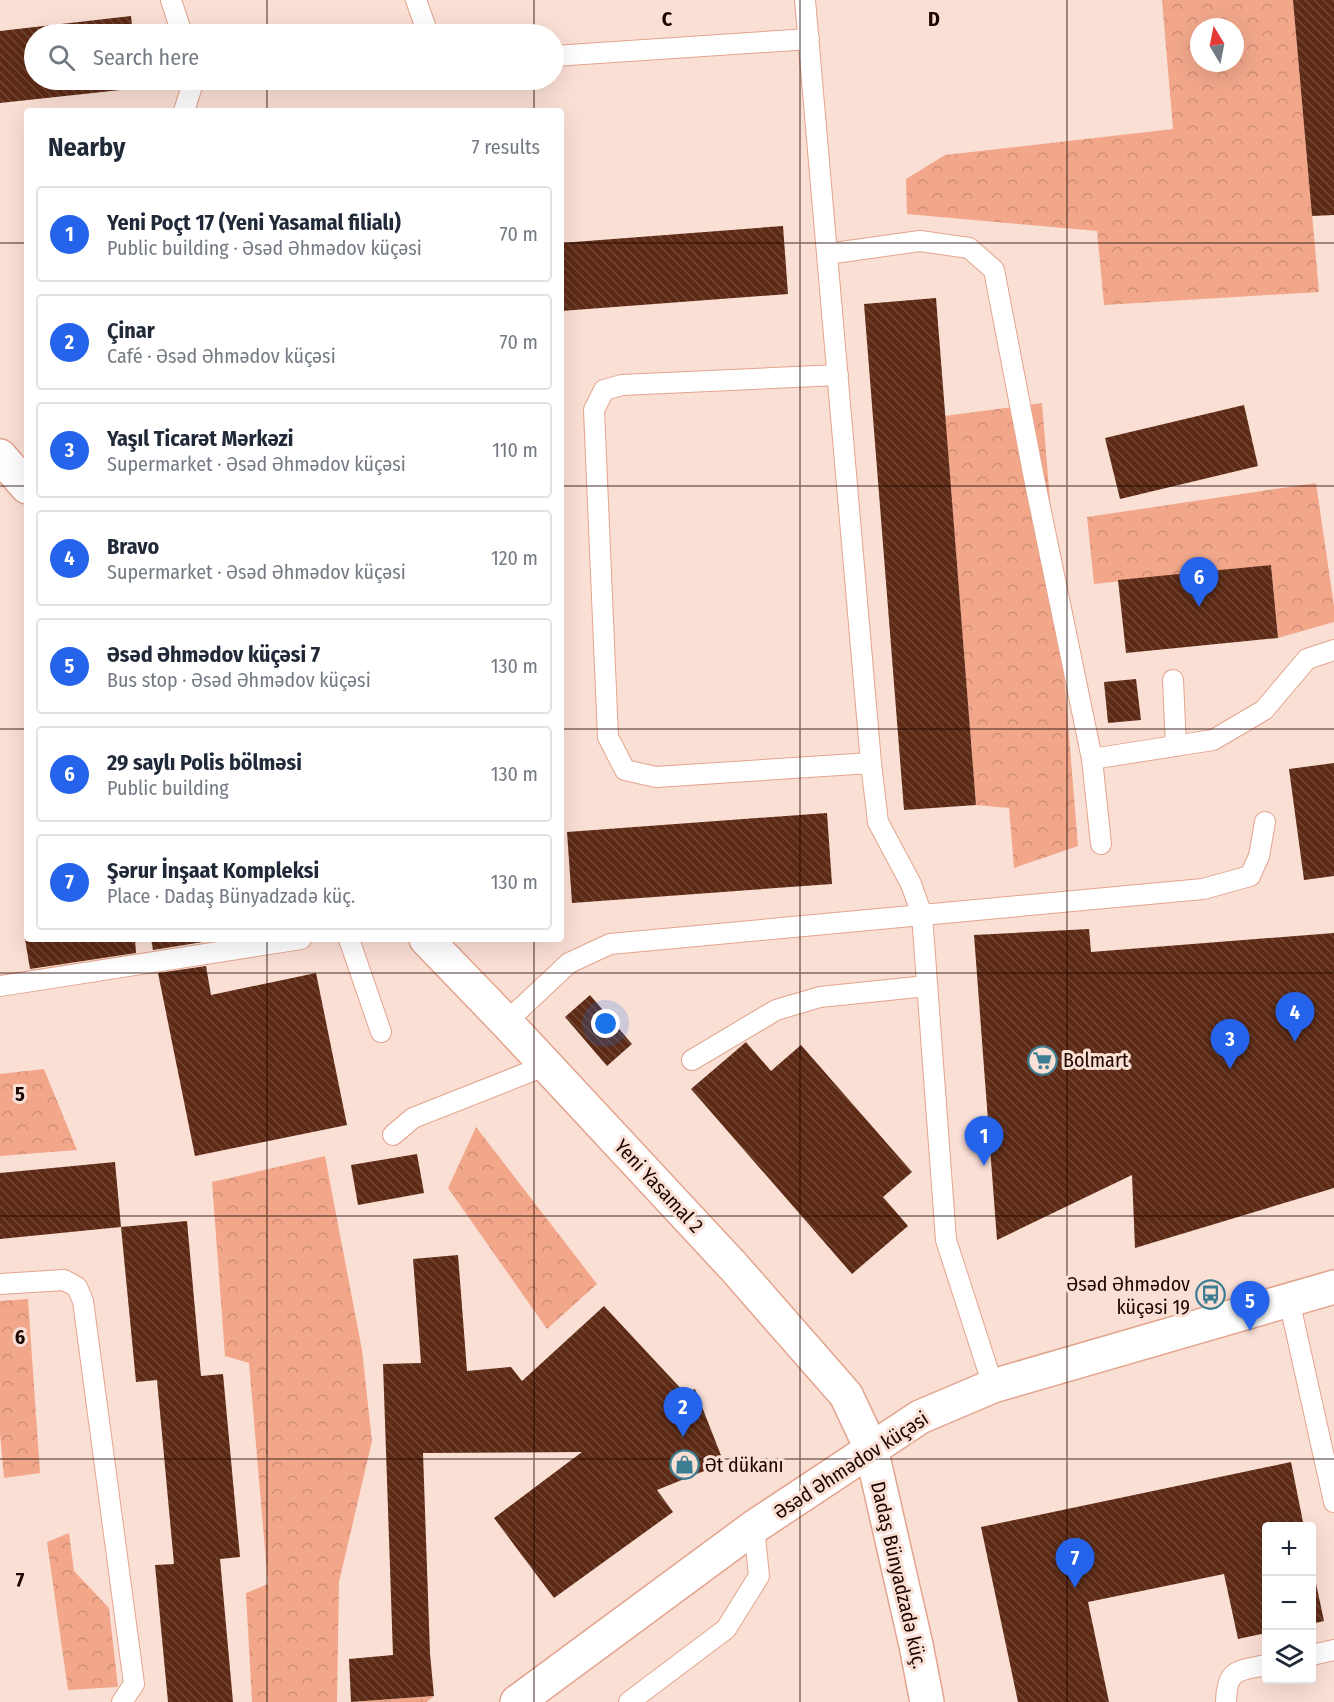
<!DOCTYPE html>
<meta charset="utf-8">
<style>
body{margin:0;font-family:"Fira Sans Condensed",sans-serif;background:#f2f2f3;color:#1f2937}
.controls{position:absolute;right:18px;bottom:18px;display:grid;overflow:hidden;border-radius:6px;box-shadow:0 6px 24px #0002}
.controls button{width:54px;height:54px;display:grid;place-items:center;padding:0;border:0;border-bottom:2px solid #e0e1e3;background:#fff;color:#1f2937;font:30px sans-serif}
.compass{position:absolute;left:1190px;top:18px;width:54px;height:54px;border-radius:50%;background:#fff;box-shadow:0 6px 24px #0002;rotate:350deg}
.you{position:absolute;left:606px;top:1024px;width:21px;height:21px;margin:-15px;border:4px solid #fff;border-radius:50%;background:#1a73e8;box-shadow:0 0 0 9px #1a73e833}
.badge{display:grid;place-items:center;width:39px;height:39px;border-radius:50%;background:#2563eb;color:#fff;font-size:20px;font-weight:700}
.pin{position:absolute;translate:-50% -50px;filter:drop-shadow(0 2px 3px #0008)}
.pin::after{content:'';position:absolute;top:32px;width:21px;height:18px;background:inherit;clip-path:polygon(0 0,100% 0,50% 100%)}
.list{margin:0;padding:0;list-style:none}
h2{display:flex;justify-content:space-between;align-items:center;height:78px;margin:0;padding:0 24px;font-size:26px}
h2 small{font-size:20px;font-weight:400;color:#747a83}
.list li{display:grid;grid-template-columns:39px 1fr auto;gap:18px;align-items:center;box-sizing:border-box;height:96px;margin:0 12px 12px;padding:0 12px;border:2px solid #e0e1e3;border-radius:6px}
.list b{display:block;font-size:22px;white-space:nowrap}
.list p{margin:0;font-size:20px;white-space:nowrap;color:#747a83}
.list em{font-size:20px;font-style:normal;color:#747a83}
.icon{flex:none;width:33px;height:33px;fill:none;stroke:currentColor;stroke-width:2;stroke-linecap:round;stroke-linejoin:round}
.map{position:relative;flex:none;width:1334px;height:1702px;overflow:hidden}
.search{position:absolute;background:#fff;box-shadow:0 6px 24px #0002;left:24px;top:24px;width:540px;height:66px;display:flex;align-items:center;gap:15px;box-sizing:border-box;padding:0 21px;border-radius:33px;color:#747a83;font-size:22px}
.panel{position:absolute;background:#fff;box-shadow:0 6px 24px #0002;left:24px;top:108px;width:540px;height:834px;border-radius:6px}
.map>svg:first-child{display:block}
.grass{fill:url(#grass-tufts)}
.forest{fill:url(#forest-crowns);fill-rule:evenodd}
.building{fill:url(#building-back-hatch)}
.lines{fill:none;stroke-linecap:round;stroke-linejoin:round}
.service-casing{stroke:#e3a48d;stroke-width:22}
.minor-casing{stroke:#e3a48d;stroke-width:36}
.tertiary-casing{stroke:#e3a48d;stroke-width:36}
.service{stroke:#fff;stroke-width:20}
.minor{stroke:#fff;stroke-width:33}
.tertiary{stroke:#fff;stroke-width:33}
.grid{fill:none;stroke:#1b0601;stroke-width:1.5;stroke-opacity:0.55}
.labels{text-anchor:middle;stroke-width:6;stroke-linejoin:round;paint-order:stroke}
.poi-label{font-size:20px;fill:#1b0601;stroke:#fadfd5;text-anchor:start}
.street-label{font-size:20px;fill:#1b0601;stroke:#fadfd5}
.grid-label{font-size:20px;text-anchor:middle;font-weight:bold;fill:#1b0601;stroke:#fadfd5;stroke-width:6;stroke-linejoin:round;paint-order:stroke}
</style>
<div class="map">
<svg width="1334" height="1702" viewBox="0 0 1334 1702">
<defs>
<pattern id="grass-tufts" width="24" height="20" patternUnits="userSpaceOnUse" patternTransform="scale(1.5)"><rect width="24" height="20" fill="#f2a78b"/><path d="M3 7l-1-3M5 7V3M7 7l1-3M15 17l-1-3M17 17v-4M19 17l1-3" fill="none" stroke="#cf8e76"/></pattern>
<pattern id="forest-crowns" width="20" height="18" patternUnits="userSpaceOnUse" patternTransform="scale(1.5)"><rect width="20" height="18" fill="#f2a78b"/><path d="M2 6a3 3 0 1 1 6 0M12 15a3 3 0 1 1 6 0" fill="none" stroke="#cf8e76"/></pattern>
<pattern id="building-back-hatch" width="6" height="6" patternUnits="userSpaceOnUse" patternTransform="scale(1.5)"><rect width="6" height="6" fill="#5d2a15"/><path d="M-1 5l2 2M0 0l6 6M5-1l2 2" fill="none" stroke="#704635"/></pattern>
</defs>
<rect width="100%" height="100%" fill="#fadfd5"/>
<path class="grass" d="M434,1696L427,1702H355Z"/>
<path class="forest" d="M1162,0H1293L1319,292L1104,305L1097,231L907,214L906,179L945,155L1173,129ZM1199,27H1235V63H1199Z
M1042,403L1078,846L1014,868L1009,808L976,805L945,416Z
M1316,483L1334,606V622L1278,638L1271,565L1094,584L1087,517Z
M44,1069L77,1150L0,1156V1074Z
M476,1127L597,1284L547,1329L448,1188Z
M325,1156L362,1350L372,1441L339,1582L337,1702H252L246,1593L268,1584L249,1363L225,1356L212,1182Z
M28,1299L40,1473L4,1478L0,1434V1301Z
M69,1533L74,1571L109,1608L118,1687L68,1690L47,1542Z"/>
<path class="building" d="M1293,0H1334V215L1312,216Z
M131,16L133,34H34V80H138L139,88L0,103V31Z
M783,226L788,294L561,311V243Z
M936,298L976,805L904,810L864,304Z
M1244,405L1258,466L1120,499L1105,438Z
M1271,565L1278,638L1126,653L1118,580Z
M1136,679L1141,720L1108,723L1104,682Z
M1334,763V876L1304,880L1289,769Z
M827,813L832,884L572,903L567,832Z
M1089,929L1091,952L1334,933V1188L1135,1248L1132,1175L997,1240L974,935Z
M25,939H135L136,953L30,969Z
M151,939H202L203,942L153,950Z
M206,966L211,995L316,973L347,1125L195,1156L158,973Z
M590,995L632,1044L607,1066L565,1017Z
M746,1042L771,1071L801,1045L912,1172L883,1197L908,1226L852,1274L691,1089Z
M417,1154L424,1193L358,1205L351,1165Z
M115,1162L121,1227L0,1239V1173Z
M187,1221L201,1376L223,1374L240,1557L220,1559L233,1702H168L155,1565L174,1564L157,1380L136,1382L121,1227Z
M458,1255L467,1371L511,1367L522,1381L604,1306L685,1393L695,1389L724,1463L657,1490L673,1512L554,1598L494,1518L582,1452L423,1453L430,1654L434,1696L351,1702L349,1659L393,1655L383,1364L421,1363L413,1259Z
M1291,1462L1304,1527H1266V1633L1238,1639L1224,1574L1088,1602L1109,1702H1018L981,1527Z
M1311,1560L1324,1621L1311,1624Z"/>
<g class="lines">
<defs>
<path id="service" d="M171,0L182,34
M416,0L428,34
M805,0L871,763L878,822L911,884L922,915L1203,889L1250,876L1259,856L1265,822
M554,56L809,39
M184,111L194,80
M827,254L920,241L969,248L994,270L1034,478L1092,759L1101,844
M838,375L622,385L604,390L594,410L608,737L625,770L656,777L871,763
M1173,680L1176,746
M1092,759L1213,740L1264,710L1307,659L1334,650
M349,939L381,1032
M0,986L301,939
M506,1022L569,963L610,944L922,915L946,1240L993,1386
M692,1060L776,1010L820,997L927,986
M393,1135L413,1118L547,1065
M0,1284L64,1280L77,1287L83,1301L134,1684L122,1702
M1289,1300L1334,1502
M1312,1655L1334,1650
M629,1702L726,1629L759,1576L754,1527
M1226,1702C1227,1668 1238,1671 1266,1665"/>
<path id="minor" d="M0,456L27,487
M426,939L506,1022L733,1266L846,1395L871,1448"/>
<path id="tertiary" d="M871,1448L916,1645L927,1702
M517,1702L754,1527L920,1417L993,1386L1334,1287"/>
</defs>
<use href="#service" class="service-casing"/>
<use href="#minor" class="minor-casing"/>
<use href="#tertiary" class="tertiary-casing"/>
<use href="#service" class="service"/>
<use href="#minor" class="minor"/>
<use href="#tertiary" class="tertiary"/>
</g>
<path class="grid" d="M267,0V34M534,0V34M800,0V1702M1067,0V1702M267,80V111M534,80V111M0,243H27M561,243H1334M0,486H27M561,486H1334M0,729H27M561,729H1334M267,939V1702M534,939V1702M0,973H1334M0,1216H1334M0,1459H1334"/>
<defs>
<symbol id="supermarket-ring" viewBox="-11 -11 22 22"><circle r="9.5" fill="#fadfd5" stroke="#3d7d91" stroke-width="1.5"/><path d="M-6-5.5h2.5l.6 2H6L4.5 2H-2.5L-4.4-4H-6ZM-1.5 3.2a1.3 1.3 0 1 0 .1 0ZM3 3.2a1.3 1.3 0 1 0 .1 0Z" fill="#3d7d91"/></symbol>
<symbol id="bus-ring" viewBox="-11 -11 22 22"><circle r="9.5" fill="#fadfd5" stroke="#3d7d91" stroke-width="1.5"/><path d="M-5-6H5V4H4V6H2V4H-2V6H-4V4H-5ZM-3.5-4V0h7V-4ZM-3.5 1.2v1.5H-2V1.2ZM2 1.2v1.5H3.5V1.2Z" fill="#3d7d91"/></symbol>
<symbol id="shop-ring" viewBox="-11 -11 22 22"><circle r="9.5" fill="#fadfd5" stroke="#3d7d91" stroke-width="1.5"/><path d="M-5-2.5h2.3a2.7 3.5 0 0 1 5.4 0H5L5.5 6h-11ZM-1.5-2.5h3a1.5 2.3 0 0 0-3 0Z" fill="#3d7d91"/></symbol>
</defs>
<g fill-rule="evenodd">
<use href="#supermarket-ring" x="1026" y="1044" width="33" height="33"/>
<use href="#bus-ring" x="1194" y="1278" width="33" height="33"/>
<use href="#shop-ring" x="668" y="1448" width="33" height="33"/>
</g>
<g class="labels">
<g class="poi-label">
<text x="1063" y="1067">Bolmart</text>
<text x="1190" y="1291" text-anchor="end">Əsəd Əhmədov<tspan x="1190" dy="23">küçəsi 19</tspan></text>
<text x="705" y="1472">Ət dükanı</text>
</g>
<g class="street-label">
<text transform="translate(659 1186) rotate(47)" y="7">Yeni Yasamal 2</text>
<text transform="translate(851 1465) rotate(-33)" y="7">Əsəd Əhmədov küçəsi</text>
<text transform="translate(899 1575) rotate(77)" y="7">Dadaş Bünyadzadə küç.</text>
</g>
</g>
<g class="grid-label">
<text x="667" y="26">C</text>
<text x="934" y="26">D</text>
<text x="20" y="1101">5</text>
<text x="20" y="1344">6</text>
<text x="20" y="1587">7</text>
</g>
</svg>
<div class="controls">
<button>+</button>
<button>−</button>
<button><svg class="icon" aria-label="layers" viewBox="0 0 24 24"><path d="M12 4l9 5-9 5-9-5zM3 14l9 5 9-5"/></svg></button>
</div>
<svg class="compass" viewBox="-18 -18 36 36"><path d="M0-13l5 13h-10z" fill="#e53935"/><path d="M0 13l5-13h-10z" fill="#747a83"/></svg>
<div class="you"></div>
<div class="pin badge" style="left:984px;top:1166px">1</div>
<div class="pin badge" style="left:683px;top:1437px">2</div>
<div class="pin badge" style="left:1230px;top:1069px">3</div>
<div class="pin badge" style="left:1295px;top:1042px">4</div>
<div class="pin badge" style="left:1250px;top:1331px">5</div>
<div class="pin badge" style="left:1199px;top:607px">6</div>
<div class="pin badge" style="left:1075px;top:1588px">7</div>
<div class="search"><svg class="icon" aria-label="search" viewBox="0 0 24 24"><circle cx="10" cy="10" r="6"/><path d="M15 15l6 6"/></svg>Search here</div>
<section class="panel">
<h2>Nearby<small>7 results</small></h2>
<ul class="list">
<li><span class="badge">1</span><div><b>Yeni Poçt 17 (Yeni Yasamal filialı)</b><p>Public building · Əsəd Əhmədov küçəsi</p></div><em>70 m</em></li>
<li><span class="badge">2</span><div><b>Çinar</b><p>Café · Əsəd Əhmədov küçəsi</p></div><em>70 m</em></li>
<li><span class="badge">3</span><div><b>Yaşıl Ticarət Mərkəzi</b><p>Supermarket · Əsəd Əhmədov küçəsi</p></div><em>110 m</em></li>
<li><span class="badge">4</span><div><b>Bravo</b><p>Supermarket · Əsəd Əhmədov küçəsi</p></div><em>120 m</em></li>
<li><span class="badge">5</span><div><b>Əsəd Əhmədov küçəsi 7</b><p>Bus stop · Əsəd Əhmədov küçəsi</p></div><em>130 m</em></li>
<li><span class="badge">6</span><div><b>29 saylı Polis bölməsi</b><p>Public building</p></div><em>130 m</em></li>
<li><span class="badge">7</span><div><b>Şərur İnşaat Kompleksi</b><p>Place · Dadaş Bünyadzadə küç.</p></div><em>130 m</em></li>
</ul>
</section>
</div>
